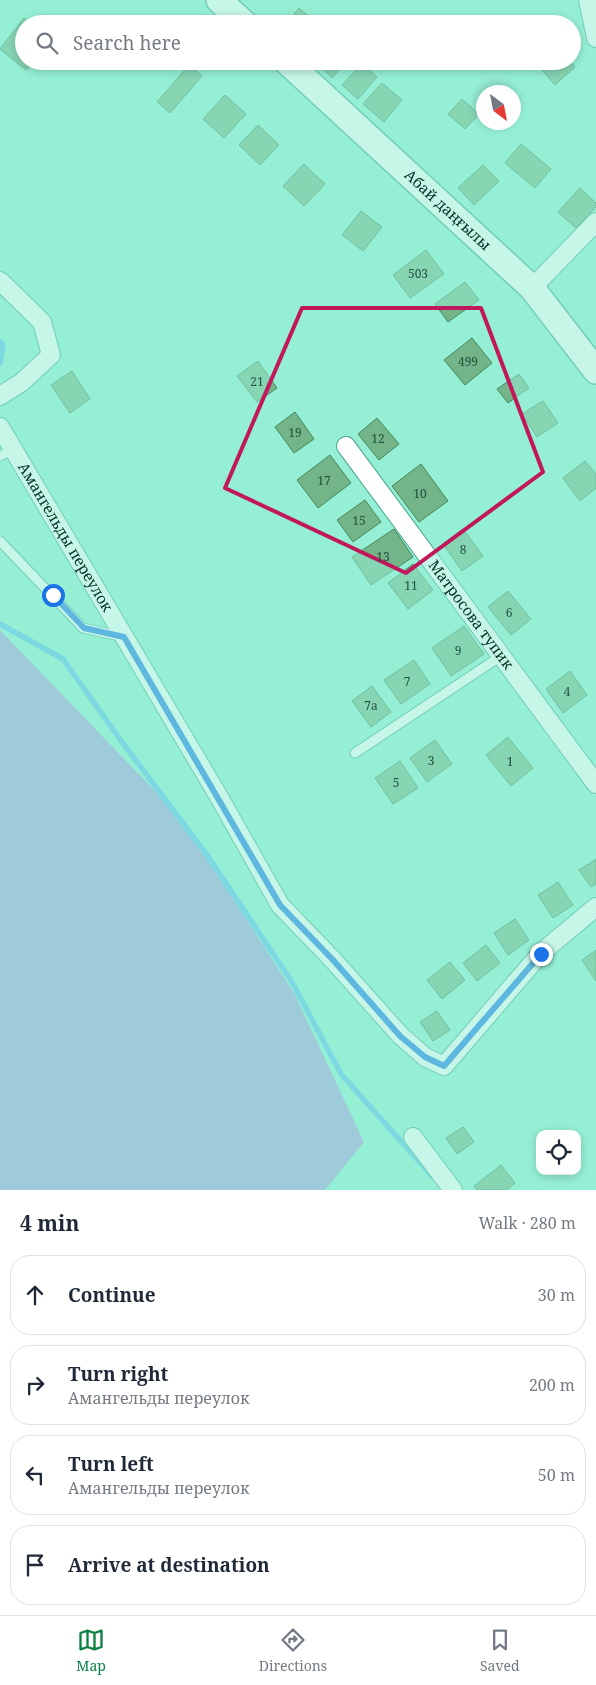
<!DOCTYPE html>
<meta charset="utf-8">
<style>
body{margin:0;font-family:"Noto Serif",serif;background:#f6f6f7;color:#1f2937}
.controls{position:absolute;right:15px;bottom:15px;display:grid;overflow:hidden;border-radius:10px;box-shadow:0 2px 8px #0003}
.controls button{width:45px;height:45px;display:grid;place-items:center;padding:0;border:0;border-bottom:1px solid #e0e1e3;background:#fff;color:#1f2937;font:25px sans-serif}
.compass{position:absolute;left:476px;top:85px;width:45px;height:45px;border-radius:50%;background:#fff;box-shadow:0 2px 8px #0003;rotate:148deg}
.stop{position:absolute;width:15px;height:15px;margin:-11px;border:4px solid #1a73e8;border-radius:50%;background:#fff}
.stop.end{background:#1a73e8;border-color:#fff;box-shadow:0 1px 5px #0008}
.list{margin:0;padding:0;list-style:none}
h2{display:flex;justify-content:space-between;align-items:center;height:65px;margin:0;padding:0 20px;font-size:21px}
h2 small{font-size:16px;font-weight:400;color:#747a83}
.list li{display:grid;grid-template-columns:32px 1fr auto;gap:15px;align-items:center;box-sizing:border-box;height:80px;margin:0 10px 10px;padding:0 10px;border:1px solid #e0e1e3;border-radius:20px}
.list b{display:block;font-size:19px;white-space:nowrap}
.list p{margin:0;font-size:16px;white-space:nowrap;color:#747a83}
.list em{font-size:16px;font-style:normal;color:#747a83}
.icon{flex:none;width:28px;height:28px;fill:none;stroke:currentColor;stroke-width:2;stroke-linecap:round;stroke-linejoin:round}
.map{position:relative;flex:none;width:596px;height:1190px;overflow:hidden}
.search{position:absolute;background:#fff;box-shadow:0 2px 8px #0003;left:15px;right:15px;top:15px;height:55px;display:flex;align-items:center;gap:12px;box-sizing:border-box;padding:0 18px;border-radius:28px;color:#747a83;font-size:19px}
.sheet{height:425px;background:#fff}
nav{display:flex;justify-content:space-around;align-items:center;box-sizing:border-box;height:70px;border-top:1px solid #e0e1e3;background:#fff;font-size:14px;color:#747a83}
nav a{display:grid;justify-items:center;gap:2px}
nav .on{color:#0b8043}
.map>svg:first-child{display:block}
.green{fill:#aa9ddd}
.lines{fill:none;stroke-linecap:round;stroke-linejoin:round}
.stream{stroke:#5ebff1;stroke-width:5.5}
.building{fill:#73b589;stroke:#46875d}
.lane-casing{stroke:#4aa58d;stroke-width:11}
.street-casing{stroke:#4aa58d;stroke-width:20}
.secondary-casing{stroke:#4aa58d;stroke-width:28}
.lane{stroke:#fff;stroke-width:9}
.street{stroke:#fff;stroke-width:18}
.secondary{stroke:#fff;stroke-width:25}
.route{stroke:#1a73e8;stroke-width:6}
.marked{fill:none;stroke:#c2185b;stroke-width:4;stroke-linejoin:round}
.labels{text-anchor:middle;stroke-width:4;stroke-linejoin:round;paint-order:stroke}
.number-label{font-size:12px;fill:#245240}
.street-label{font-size:15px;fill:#093128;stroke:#a2fce2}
</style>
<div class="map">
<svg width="596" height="1190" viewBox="0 0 596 1190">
<rect width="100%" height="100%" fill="#95efd5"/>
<path class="green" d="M0,630L180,817L294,993L364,1142L325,1190H0Z"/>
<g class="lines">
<path class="stream" d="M0,342L3,345L0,363
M0,624L63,659L122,742L207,855L292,982L341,1074L432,1176"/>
</g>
<path class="building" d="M299,8L318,24H286Z
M133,17L140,24H127Z
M24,18L31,24H24V61H34L26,70L0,49Z
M314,61H347L332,78Z
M552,61H570L575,67L555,85L542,70Z
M362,63L377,77L358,99L342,85Z
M189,65L202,76L170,113L157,102Z
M382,83L402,100L384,122L363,104Z
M225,95L246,114L224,138L203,119Z
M462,99L479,114L465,129L448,114Z
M258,125L279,145L260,165L239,145Z
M521,144L551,169L535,188L505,163Z
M304,164L325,184L304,206L283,186Z
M483,165L499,181L474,205L458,188Z
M580,188L596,203V207L576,228L558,212Z
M361,211L382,227L363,251L342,235Z
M426,250L444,274L410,298L393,275Z
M465,282L479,300L448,322L435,304Z
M472,338L492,363L465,385L444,360Z
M258,361L277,388L257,402L237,376Z
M72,371L90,399L70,413L51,385Z
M519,374L529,388L508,403L497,389Z
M543,401L558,423L537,437L522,414Z
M295,412L314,439L294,453L275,427Z
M377,418L399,444L379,460L358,434Z
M330,455L351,483L318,508L297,480Z
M585,461L596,474V488L580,501L563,478Z
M421,464L448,501L419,522L392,486Z
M365,500L381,522L353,542L337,520Z
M394,529L413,557L371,585L352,557Z
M463,529L483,556L462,571L443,544Z
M413,564L433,590L408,609L388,583Z
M508,591L531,619L511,635L488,607Z
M464,626L484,654L451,676L432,648Z
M414,660L430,684L401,704L384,680Z
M570,671L587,695L563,713L546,689Z
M372,686L391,712L371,727L352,701Z
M508,737L533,768L511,786L486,755Z
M435,740L452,764L427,782L410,758Z
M400,761L418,788L393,804L375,778Z
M596,859V884L591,887L579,870Z
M558,882L573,905L553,918L538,895Z
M515,919L529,940L508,955L494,933Z
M486,945L500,963L477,981L463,963Z
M596,950V981L582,960Z
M450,962L465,980L442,999L427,980Z
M437,1011L450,1030L433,1041L420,1022Z
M463,1127L474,1142L457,1154L446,1138Z
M501,1165L515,1183L507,1190H477L474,1186Z"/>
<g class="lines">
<defs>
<path id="lane" d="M0,456L13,449
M0,541L83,628L124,637
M355,753L501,656"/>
<g id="street">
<path d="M588,0L596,38"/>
<path d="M0,281L42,322L51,355L22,382L0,396"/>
<path d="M532,288L596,222"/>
<path id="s1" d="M0,427L219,797L280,905L333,960L400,1035L425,1057L444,1066L541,953L596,907"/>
<path id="s2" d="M346,446L596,784"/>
<path d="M413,1137L453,1190"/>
</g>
<g id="secondary">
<path d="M219,0L245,24"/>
<path id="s3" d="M286,61L532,288L596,371"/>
</g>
</defs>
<use href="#lane" class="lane-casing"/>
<use href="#street" class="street-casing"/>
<use href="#secondary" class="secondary-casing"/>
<use href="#lane" class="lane"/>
<use href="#street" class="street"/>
<use href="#secondary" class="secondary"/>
</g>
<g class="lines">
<path class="route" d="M53,595L84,628L124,637L280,905L333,960L400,1036L425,1057L444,1066L541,954"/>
</g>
<path d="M0 0H596V1190H0ZM302,308H481L543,472L406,573L225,488Z" fill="#95efd5" fill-opacity=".55" fill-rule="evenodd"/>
<path class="marked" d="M302,308H481L543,472L406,573L225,488Z"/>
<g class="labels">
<g class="number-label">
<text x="418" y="278">503</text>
<text x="468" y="366">499</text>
<text x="257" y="386">21</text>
<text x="295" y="437">19</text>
<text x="378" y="443">12</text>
<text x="324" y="485">17</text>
<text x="420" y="498">10</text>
<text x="359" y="525">15</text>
<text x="463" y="554">8</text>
<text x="383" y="561">13</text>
<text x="411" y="590">11</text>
<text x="509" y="617">6</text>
<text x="458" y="655">9</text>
<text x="407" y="686">7</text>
<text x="567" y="696">4</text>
<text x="371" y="710">7а</text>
<text x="431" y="765">3</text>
<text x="510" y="766">1</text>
<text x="396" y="787">5</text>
</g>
<g class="street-label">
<text dy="5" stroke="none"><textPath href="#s3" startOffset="220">Абай даңғылы</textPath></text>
<text dy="5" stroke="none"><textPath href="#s1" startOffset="128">Амангельды переулок</textPath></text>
<text dy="5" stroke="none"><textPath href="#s2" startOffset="210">Матросова тупик</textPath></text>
</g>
</g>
</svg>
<div class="controls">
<button><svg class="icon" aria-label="locate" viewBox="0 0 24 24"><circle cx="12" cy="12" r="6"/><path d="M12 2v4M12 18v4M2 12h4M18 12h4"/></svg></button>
</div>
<svg class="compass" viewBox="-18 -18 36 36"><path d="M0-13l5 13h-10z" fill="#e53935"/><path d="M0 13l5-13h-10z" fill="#747a83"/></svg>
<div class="stop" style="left:53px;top:595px"></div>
<div class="stop end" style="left:541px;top:954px"></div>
<div class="search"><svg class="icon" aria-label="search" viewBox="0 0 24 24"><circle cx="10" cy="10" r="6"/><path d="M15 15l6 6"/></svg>Search here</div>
</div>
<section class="sheet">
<h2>4 min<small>Walk · 280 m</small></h2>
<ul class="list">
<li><svg class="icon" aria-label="ahead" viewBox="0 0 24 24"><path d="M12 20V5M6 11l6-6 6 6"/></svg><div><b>Continue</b></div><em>30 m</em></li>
<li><svg class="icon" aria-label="right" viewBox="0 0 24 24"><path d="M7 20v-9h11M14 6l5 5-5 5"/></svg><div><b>Turn right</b><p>Амангельды переулок</p></div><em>200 m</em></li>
<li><svg class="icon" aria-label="left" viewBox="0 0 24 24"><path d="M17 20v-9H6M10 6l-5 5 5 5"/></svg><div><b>Turn left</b><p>Амангельды переулок</p></div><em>50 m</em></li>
<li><svg class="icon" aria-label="arrive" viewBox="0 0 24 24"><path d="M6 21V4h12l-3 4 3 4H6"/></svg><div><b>Arrive at destination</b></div></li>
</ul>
</section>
<nav>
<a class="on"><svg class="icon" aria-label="map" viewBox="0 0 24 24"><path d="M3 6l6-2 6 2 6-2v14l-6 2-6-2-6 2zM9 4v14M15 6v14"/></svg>Map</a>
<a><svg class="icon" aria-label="directions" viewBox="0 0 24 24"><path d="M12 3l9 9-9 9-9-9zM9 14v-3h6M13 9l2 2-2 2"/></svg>Directions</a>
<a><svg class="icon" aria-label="saved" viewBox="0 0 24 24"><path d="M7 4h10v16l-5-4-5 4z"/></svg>Saved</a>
</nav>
